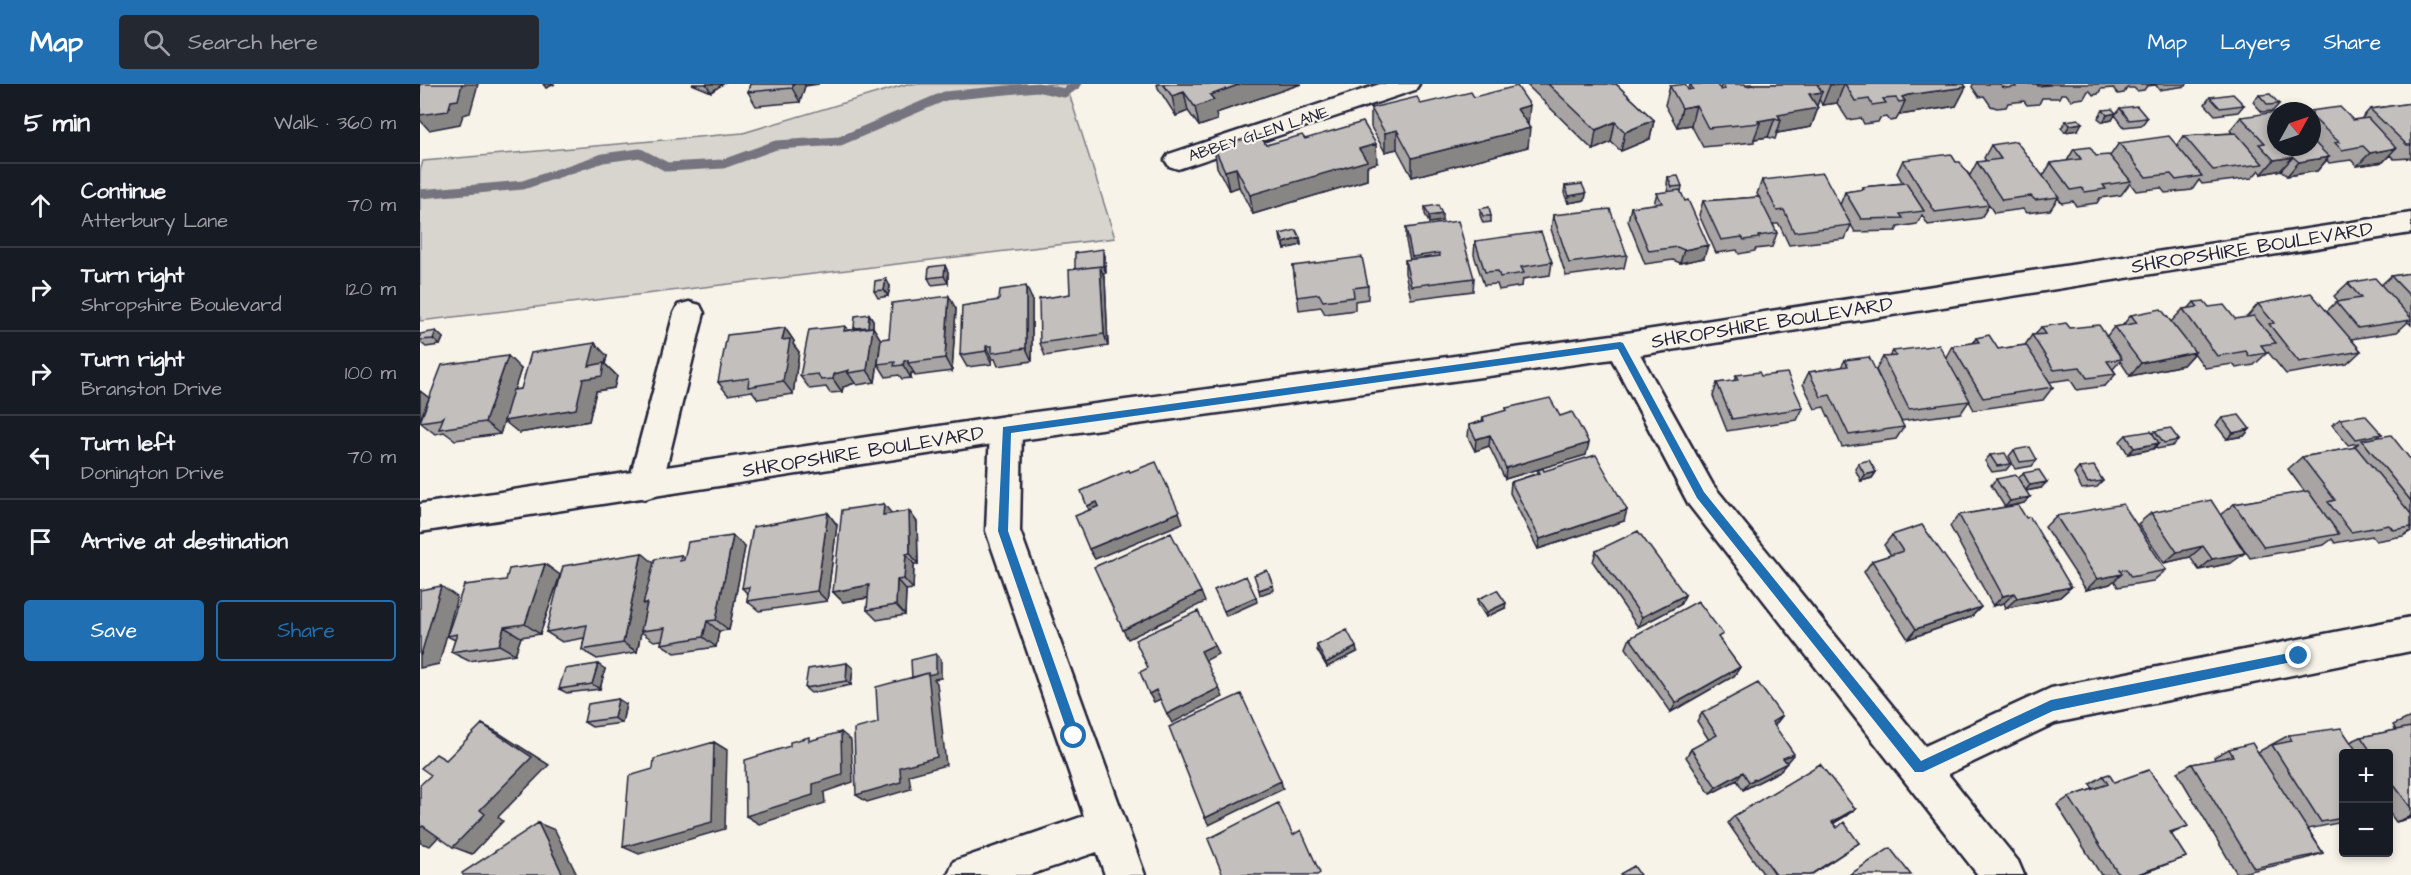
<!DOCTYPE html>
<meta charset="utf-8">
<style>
body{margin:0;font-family:"Architects Daughter",sans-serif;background:#242831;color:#f1f3f6}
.controls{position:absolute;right:18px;bottom:18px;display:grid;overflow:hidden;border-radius:6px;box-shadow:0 3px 9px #0003}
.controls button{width:54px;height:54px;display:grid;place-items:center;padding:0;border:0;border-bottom:2px solid #363941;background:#171b24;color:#f1f3f6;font:30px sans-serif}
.compass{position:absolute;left:1847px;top:18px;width:54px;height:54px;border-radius:50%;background:#171b24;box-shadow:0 3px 9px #0003;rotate:50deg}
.stop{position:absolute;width:18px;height:18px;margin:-14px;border:4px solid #1f6fb2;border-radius:50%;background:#fff}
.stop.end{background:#1f6fb2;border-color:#fff;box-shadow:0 2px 6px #0008}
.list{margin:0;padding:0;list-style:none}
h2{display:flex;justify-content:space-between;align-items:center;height:78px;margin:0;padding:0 24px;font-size:26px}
h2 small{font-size:20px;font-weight:400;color:#9ea1a6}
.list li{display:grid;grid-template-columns:39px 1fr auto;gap:18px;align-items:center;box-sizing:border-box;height:84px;padding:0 24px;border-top:2px solid #363941}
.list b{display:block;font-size:22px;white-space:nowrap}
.list p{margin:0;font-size:20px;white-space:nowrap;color:#9ea1a6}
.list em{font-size:20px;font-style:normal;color:#9ea1a6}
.actions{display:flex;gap:12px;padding:18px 24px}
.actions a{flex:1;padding:14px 0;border:2px solid #1f6fb2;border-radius:6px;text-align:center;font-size:21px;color:#1f6fb2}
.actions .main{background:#1f6fb2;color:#fff}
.icon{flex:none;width:33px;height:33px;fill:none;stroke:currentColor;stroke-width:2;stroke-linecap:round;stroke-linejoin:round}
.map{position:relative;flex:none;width:1991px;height:791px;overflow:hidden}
header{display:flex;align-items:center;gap:36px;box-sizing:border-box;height:84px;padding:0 30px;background:#1f6fb2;color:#fff}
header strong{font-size:28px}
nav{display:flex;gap:33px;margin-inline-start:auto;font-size:21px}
.search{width:420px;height:54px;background:#242831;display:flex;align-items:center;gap:15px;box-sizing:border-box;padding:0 21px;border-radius:6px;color:#9ea1a6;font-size:22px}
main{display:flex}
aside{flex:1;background:#171b24}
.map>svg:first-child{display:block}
.green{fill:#d8d5cf;stroke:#7d7c85;stroke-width:1.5}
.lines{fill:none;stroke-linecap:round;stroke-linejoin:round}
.stream{stroke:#76747f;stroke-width:9}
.minor-casing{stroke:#22223b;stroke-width:5}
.tertiary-casing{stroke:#22223b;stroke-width:5}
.minor{fill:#f7f3e8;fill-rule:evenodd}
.tertiary{fill:#f7f3e8;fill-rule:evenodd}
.wall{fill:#a7a4a3;stroke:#22223b;stroke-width:1.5}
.shaded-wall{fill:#888684;stroke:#22223b;stroke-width:1.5}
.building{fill:#c2bfbd;stroke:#22223b;stroke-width:1.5}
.route{fill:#1f6fb2}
.labels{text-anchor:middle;stroke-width:4.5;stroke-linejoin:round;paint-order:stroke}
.far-street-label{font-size:16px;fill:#22223b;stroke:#f7f3e8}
.street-label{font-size:20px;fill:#22223b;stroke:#f7f3e8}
</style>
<header>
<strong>Map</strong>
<div class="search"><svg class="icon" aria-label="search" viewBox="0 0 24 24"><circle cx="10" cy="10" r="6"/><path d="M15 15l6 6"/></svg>Search here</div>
<nav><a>Map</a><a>Layers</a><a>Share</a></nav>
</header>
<main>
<aside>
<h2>5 min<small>Walk · 360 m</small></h2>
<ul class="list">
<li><svg class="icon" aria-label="ahead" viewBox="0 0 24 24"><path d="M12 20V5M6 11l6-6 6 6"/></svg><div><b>Continue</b><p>Atterbury Lane</p></div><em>70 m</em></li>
<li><svg class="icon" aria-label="right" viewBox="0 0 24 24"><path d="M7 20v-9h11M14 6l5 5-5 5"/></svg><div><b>Turn right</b><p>Shropshire Boulevard</p></div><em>120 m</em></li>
<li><svg class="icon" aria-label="right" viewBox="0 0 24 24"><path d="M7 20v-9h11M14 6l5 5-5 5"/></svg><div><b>Turn right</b><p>Branston Drive</p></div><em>100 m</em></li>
<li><svg class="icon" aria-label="left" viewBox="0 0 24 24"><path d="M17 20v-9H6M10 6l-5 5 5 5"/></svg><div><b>Turn left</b><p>Donington Drive</p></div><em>70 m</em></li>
<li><svg class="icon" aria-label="arrive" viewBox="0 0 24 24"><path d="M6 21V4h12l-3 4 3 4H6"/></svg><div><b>Arrive at destination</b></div></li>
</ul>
<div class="actions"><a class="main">Save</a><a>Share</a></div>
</aside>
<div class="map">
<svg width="1991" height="791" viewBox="0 0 1991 791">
<rect width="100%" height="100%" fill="#f7f3e8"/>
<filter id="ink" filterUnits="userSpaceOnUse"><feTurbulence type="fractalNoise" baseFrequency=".0167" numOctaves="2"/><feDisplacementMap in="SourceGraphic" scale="12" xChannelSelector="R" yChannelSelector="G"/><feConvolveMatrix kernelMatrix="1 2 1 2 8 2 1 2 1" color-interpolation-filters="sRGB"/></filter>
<g filter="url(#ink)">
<path class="green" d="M487,0H646L695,154L0,237V87L3,77L323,49Z"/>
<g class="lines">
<path class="stream" d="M0,110L103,101L183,74L220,69L247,83L303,80L356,61L420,57L525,12L617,3L644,9L657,0"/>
<defs>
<path id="minor" d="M960,0H999L995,6L758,85L749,82L745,76L749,70Z
M269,218L280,221L284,229L242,401L237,411L225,415L213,411L208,401L254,229L258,221Z
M1200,250L1211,254L1293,401L1505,662L1631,604L1991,533V567L1635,639L1528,690L1598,777L1604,791H1558L1269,421L1185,262L1189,254Z
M586,332L597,336L602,345L600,447L725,791H685L677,768L609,791H528L534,777L664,732L566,447L570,345L575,336Z"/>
<path id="tertiary" d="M1991,129V149L1200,274L586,358L0,448V420L586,332L1200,250Z"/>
</defs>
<use href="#minor" class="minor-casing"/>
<use href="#tertiary" class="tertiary-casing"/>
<use href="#minor" class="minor"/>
<use href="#tertiary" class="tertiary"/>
</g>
<path class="wall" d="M272,0H303L291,8Z
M330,0H399L385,2L380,18L336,22L328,8Z
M737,0H881L796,29L797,36L779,42L768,27L756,32L738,4Z
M1106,0H1196L1234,36L1230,55L1201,67L1191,58L1173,66Z
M1270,0L1300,5L1302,0L1326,2L1327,0H1544L1546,3L1536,22L1479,31L1476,36L1470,37L1467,33L1460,34L1458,38L1444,40L1441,34L1428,36L1417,19L1402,21L1399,15L1397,22L1398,24L1391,43L1357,49L1355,55L1348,53L1334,55V58L1283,63L1271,41L1257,43L1245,21L1250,2L1269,6Z
M1553,0H1767L1766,2L1739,6L1736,1L1727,2L1724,6L1717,7L1714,4H1707L1704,9L1698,10L1693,4L1681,5L1678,10L1673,11L1670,7H1668L1664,14L1651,16L1646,10H1641L1639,14H1622L1619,20L1607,21L1604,17L1588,19L1586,23L1577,24L1571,22L1564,12L1559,13L1552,3Z
M1839,11L1859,20L1853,27L1842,28L1833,18Z
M1054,13L1108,40V63L992,93L977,65L965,68L951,43V24L1001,20Z
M1790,13L1824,21L1818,28L1795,31L1785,20Z
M1991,19V74L1974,75L1970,71L1963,78L1937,82L1931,76L1909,79L1907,76L1897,87L1867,92L1861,86L1842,90L1839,86L1832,94L1782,100L1779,96L1772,106L1745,109L1741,104L1716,107L1710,99L1701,111L1680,114L1677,119L1656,122L1653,117L1642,119L1638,114L1630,126L1606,129L1603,125L1574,129L1569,121L1561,134L1508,141L1502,131L1497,140L1478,143L1476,147L1435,148L1431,141L1425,155L1369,161L1359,140H1353L1357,149L1352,163L1335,165V167L1319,170L1317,166L1296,169L1279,131L1283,117L1339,113L1337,110L1342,96L1420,121L1425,108L1441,106L1442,103L1483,99L1477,89L1483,76L1536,78L1550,91L1557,78L1566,77L1564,74L1571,61L1623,92L1631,79L1647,77L1654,65L1676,72H1690L1699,59L1757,62L1764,52L1812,49L1810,46L1821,33L1892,63V27L1933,36L1941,35L1950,25Z
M1700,24L1727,34L1722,41L1704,43L1695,31Z
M1683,26L1696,29L1692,36L1683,38L1678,34Z
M1646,37L1658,46L1645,48L1641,44Z
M885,55L957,79L947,82V96L833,130L819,103L809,106L797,83L794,63L846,61Z
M1248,93L1262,102L1261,108L1284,174L1260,179L1253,176L1225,180L1208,137L1211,123L1234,120L1237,109L1249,108L1247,100Z
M1145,102L1166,109L1165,116L1148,119L1144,109Z
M1005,123L1022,137L1009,139L1005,130Z
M1060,125L1071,132V138L1063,139L1060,131Z
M1133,131L1207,171L1204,184L1146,192L1131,145Z
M986,144L1054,194L1053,207L991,215L985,189V176H990L986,157Z
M860,150L880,154L881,161L865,165L861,157Z
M1055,157L1132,178L1130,191L1103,195L1102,202L1079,206L1077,200L1064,201L1054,171Z
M685,172L686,189H683L685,195L688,262L625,272L620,259L650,210L655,185Z
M873,182L948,202V215L935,217V226L905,230L901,223L879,226Z
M528,188V199L512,201L508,194Z
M1991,189V241L1988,238L1977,248L1931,255L1941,267L1927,280L1866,290L1848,268L1834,281L1816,284L1813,280L1785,284L1774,269L1763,281L1710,292L1700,277L1693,285L1696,290L1685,302L1657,306L1650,295L1629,298L1633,303L1623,316L1554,326L1549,317L1541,329L1481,337L1456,286L1463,273H1469L1473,267L1526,273L1532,262L1553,259L1556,254L1578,265L1605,261L1612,251H1615L1621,243L1650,244L1687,252L1694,243L1702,242L1711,231L1751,238L1763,225L1769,224L1774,218L1789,223L1815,235L1826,234L1838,220L1907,227L1916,218H1919L1914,212L1928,199L1961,201L1971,192Z
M470,202L468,212L458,214L454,207Z
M612,215V277L578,282L575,275H572V280L547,283L540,271Z
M536,225L532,287L495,292L494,289H491V294L482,295L479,291L466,293L458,280L460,266L455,298L437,301L435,299L423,303L422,308L410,309L406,303L390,305L380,292L425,242L428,246H435L434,244L449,230L453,236V244L461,256L469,254Z
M365,244L374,257L373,260L379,268L373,310L338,315L332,307L308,311L298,298Z
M0,251L23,254L20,261L6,263L0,258Z
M187,272L185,280L197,292L194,304L176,307L169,337L99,349L85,334L80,350L35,356L24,348L15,350L0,338V307L9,314L101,285L94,306L101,305Z
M1425,276L1484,343L1476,355L1422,363L1404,323L1395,325L1383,300L1389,288L1421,283Z
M1316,291L1383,324L1377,336L1307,347L1293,312L1297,299L1314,297Z
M1086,324L1140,332L1166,371L1085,395L1069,362L1055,367L1048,353L1049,341L1062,337L1063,333L1085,327Z
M1802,334L1830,345L1824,352L1807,355L1796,341Z
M1920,335L1962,350L1958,353L1991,376V447L1983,452L1956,457L1952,452L1915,459L1912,455L1904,461L1830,474L1808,442L1811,479L1779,486L1770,473L1744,479L1718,440L1731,429L1800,431L1814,420L1885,408L1868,385L1882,373L1932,364L1939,359L1928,361L1912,341Z
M1735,347L1759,356L1752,362L1737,365L1736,363L1733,365L1708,370L1700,357L1706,351L1733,349Z
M1594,366L1617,376L1612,382L1595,385L1589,372Z
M1570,371L1591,380L1586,386L1572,388L1565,377Z
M1438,379L1456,388L1452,394L1441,397L1435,385Z
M1659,384L1683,397L1677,403L1662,405L1654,390Z
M1118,386L1124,387L1204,437L1118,465L1090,409L1091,398L1118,389Z
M1603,389L1621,404L1606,407L1604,419L1591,422L1606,434L1651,503L1640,513L1586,524L1584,519L1573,522L1530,442L1539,431L1585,423L1571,401L1576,395H1598Z
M489,427L497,438L498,480H494L493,505L486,506L485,531L457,536L447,526L448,514L423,518L413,508L472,429Z
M408,429L417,441L407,517L339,527L327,517L328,510L322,504Z
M1636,432L1746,486L1733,497L1698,503L1694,496L1690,500L1666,506L1625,443Z
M1472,451L1561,523L1551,533L1488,555L1444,488L1452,477L1471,471L1464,461Z
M313,452L325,463L309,546L299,547L296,563L255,569L241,560L242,556L234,557L221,548L217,568L177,575L162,566L164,554L142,558L126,548L234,479L261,471L264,474Z
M1176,467L1265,511L1260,521L1218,543L1173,478Z
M125,480L140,491L120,550L101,553L95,570L49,577L31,568L35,556L27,552L86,496Z
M1058,515L1085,524L1066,533L1058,520Z
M1210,554L1300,556L1320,583L1314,592L1251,628L1206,564Z
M897,561L937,568L907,583L897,566Z
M433,584L431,601L391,609L385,604Z
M185,585L180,605L147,609L139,605Z
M206,620L202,639L172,643L164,638Z
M1282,629L1362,632L1354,642L1366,678L1360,687L1323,706L1317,696L1290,710L1266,673L1271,665L1289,656L1277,637Z
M1991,633V734L1976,738L1968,727V669H1923V738L1888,745L1903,769L1885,775L1817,790L1757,688L1772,680L1795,676L1794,673L1809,665L1838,668L1869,651L1930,658L1941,653L1976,646L1973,641Z
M1683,692L1694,698L1751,750L1766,773L1718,791H1681L1637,721L1649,713L1673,705L1670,700Z
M1435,725L1426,732L1414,739L1417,744L1439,759L1391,791H1344L1308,739L1314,732Z"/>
<path class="shaded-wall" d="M42,0H58L50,29L43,31L40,40L9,46L0,36V23L31,17Z
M123,0H135L126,4Z
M286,0H303L291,8Z
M374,0H384L385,2L380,18L372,4Z
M821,0H881L796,29L797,36L779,42L775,23L790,11Z
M1420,0H1424L1417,19L1402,21L1410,1Z
M1546,3L1536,22L1479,31L1485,17L1482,13L1488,11Z
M764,8L768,27L756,32L752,12Z
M1402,8L1396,24H1398L1391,43L1357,49L1361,36L1358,31L1389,10Z
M1110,21L1108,41L1097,25Z
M1276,21L1271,41L1257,43L1262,24Z
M1696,29L1692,36L1683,38L1687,31Z
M1355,34L1348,53L1334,55L1340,39L1338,37Z
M1234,36L1230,55L1201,67L1205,48Z
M1195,38L1191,58L1173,66L1176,46Z
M1662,39L1658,46L1645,48L1650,41Z
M1110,44L1108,63L992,93V74Z
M977,46V65L965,68V49Z
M956,60L957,79L947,82V96L833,130L830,111L939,65Z
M1976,64L1963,78L1937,82L1950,69Z
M1873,73L1861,86L1842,90L1854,76Z
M1909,73L1897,87L1867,92L1879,78Z
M816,84L819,103L809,106L805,87Z
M1166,109L1165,116L1148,119L1149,112Z
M1022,130V137L1009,139V132Z
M880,154L881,161L865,165L864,159Z
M1288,161L1284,174L1260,179L1264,166Z
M683,165L685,172L686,189L683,182Z
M525,181L528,188V199L524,192Z
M680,182L685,195L688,262L684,250Z
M466,195L470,202L468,212L464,206Z
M606,202L612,215V277L606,264Z
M529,212L536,225L532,287L525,274Z
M449,230L453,236V246V243L461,256L455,298L447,286L452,249L448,243Z
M365,244L374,257L373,260L379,268L373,310L363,297L362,256Z
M16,247L23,254L20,261L13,255Z
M175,259L187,272L185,280L197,292L194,304L176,307L169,337L99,349L84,337L163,295Z
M566,262L572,275V280L566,267Z
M1775,268L1763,281L1710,292L1721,279Z
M88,272L101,285L80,350L65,338Z
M488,276V279L494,289H491V294L483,281L484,277Z
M429,286L428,289L435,299L423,303L422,308L413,295L414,290Z
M0,307L9,314L0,336Z
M1830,345L1824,352L1807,355L1813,349Z
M1070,351L1069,362L1055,367L1056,355Z
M1169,359L1166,371L1085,395L1086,384Z
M1739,359L1733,365L1708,370L1714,364Z
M1456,388L1452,394L1441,397L1445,391Z
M1627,398L1621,404L1605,407L1610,401Z
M1610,413L1604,419L1585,423L1590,417Z
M677,418L682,429L673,433L667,422Z
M464,420L473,431H463Z
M1207,426L1204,437L1118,465L1120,455Z
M489,427L497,438L498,480L490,469Z
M759,428L763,439L675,475L669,465Z
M408,429L417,441L407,517L397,507Z
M313,452L325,463L309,546L296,536Z
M1783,462L1770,473L1744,479L1757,468Z
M222,469L235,480L217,568L203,559Z
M1825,469L1811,479L1779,486L1792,475Z
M486,470L494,480L493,505L484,495Z
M125,480L140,491L120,550L105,540Z
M1702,490L1690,500L1666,506L1677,495Z
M477,496L486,506L485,531L476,521Z
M449,501L458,512L423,518L413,508Z
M853,501L854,506L840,511L839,506Z
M21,502L37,513L19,580L0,584V571Z
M1651,503L1640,513L1586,524L1597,514Z
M781,508L785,518L708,555L703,546Z
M1594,509L1584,519L1573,522L1583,512Z
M1265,511L1260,521L1218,543L1222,533Z
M836,513L837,518L806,532L804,527Z
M1086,519L1085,524L1066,533L1067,528Z
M1561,523L1551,533L1488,555L1496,545Z
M287,537L299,547L296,563L283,553Z
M84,543L101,553L95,570L79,561Z
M794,561L798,570L785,577L781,567Z
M936,563L937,568L907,583L906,579Z
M516,570L521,575V594L514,595L517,599L526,681L489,691L491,705L447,718L436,711L480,683L508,591Z
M427,579L433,584L431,601L426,597Z
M178,580L185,585L180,605L172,600Z
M1320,583L1314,592L1251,628L1256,619Z
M799,604L803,613L752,639L747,630Z
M736,606L741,615L734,618L729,610Z
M198,615L206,620L202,639L194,634Z
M1362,632L1355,641L1345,647L1352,638Z
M62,640L79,649L129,681L78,733L83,737L52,770L33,763L60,726Z
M421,648L431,656L433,698L404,708L405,719L339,740L326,732L393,700Z
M294,658L307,666L305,745L219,770L203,763Z
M1374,670L1367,678L1356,682L1363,674Z
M1367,679L1360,687L1323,706L1329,698Z
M1323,688L1317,696L1290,710L1296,703Z
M861,697L863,705L789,741L785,734Z
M1435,725L1426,732L1404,745L1412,738Z
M1991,732V734L1976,738Z
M118,739L135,746L157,791H143Z
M3,742L22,749L10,762L0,759V744Z
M1768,742L1753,749L1735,755L1750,748Z
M1766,773L1718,791H1715Z"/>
<path class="building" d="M0,0H42L38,16L31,17L28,27L0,31Z
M330,0H374L372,4L328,8Z
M743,0H821L790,11L794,16L775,23L764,8L752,12Z
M1128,0H1196L1234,36L1205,48L1195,38L1176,46Z
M1265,0L1268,6L1273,5L1270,0H1296L1301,6L1305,5L1302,0H1325L1326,2L1334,1V0H1397L1402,8L1389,10L1398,24L1358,31L1361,36L1355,34L1338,37L1340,39L1288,44L1276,21L1262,24L1250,2Z
M1425,0H1544L1546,3L1488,11L1482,13L1485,17L1479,18L1476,14L1463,15L1466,19L1452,21L1449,15L1435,17Z
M1580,0H1597H1594L1596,3L1587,4L1582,3Z
M1617,0H1629L1630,1L1618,2Z
M1097,2L1110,21L1097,25L1110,44L992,74L977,46L965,49L951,24L997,13L1001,20L1051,8L1054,13Z
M1813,10L1824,21L1800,24L1790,13Z
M1850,10L1859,20L1848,21L1839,11Z
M1991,19V61H1987L1950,25Z
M1717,22L1727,34L1709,36L1700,24Z
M1920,23L1933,36L1948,34L1976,64L1950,69L1943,62L1922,66L1915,59L1919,58L1892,33V27H1889Z
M1692,25L1696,29L1687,31L1683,26Z
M1856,28V63H1892V56L1909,73L1879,78L1873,73L1854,76L1839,60L1845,59L1821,33Z
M1658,35L1662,39L1650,41L1646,37Z
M943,38L956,60L939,65L947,77L830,111L816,84L805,87L794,63L840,51L846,61L882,51L885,55Z
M1816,49L1843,80L1793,86L1764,52Z
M1749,52L1782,92L1756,96L1751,90L1726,93L1699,59Z
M1596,57L1639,113L1615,116L1611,112L1582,116L1557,78L1581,75L1571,61Z
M1670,63L1676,72L1689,71L1711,97L1683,101L1686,105L1665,108L1662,104L1651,106L1631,79L1661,75L1654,65Z
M1531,70L1536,78H1540L1569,121L1515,128L1483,76Z
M1403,89L1431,141L1374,148L1364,126L1357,127L1342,96Z
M1258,92L1262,102L1252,103L1248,93Z
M1486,99L1504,127L1480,130L1483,134L1441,135L1425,108L1444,105L1442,103Z
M1162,100L1166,109L1149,112L1145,102Z
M1260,106L1265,117L1268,116L1288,161L1264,166L1257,163L1229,167L1211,123L1242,119L1237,109Z
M1339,113L1357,149L1338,152L1339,154L1324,156L1322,153L1301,156L1283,117Z
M1018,121L1022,130L1009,132L1005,123Z
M1069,123L1071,132H1063L1060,125Z
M1190,125L1207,171L1149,179L1133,131Z
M1038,137L1054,194L991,202L985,176L1020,172L1019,169L992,173L986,144Z
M876,146L880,154L864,159L860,150Z
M1121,148L1132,178L1101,183L1104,189L1080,193L1078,187L1065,188L1055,157Z
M683,165V182L655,185V169Z
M942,173L948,202L933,204L934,213L903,217L899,210L877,213L873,182Z
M525,181L524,192L508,194L509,183Z
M680,182L684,250L620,259L619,215L650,210L649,186Z
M1991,189V213L1971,192Z
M1955,194L1991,234V236L1938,244L1916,218L1941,214L1928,199Z
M466,195L464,206L454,207L455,197Z
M606,202V264L572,269V262H566V267L540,271L542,222L579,216L580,206Z
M1891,209L1941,267L1879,278L1849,240L1854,239L1838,220Z
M529,212L525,274L488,279V276L484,277L483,281L474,282L475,278L458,280L461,255L469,254L472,219Z
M1784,217L1789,223L1804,221L1815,235L1834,232L1856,259L1841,261L1847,269L1829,272L1826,267L1797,272L1763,225L1778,223L1774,218Z
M1741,225L1775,268L1721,279L1694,243L1717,239L1711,231Z
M449,230L448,243L434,244L435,232Z
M1646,239L1650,244L1679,241L1702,275L1687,277L1696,290L1667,294L1660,283L1634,286L1612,251L1626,250L1621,243Z
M425,242L424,247L453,243L447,286L428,289L429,286L414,290L413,295L401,296L398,290L380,292L389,246Z
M365,244L362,256L370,255L363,297L328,303L329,294L298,298L307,251Z
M16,247L13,255L0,256V250Z
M1569,251L1578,265L1606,261L1633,303L1563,314L1532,262L1559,258L1556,254Z
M175,259L169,282L184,279L182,292L163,295L156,325L84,337L93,306L101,305L111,269Z
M1519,261L1550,317L1489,325L1463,273L1476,272L1473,267Z
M88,272L65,338L19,345L24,332L20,335L0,338L22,281Z
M1449,273L1484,343L1429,351L1410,311L1401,313L1389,288L1428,282L1425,276Z
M1339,288L1341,292L1367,289L1383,324L1312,335L1297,299L1318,296L1316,291Z
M1130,314L1140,332L1152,328L1169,359L1086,384L1070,351L1056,355L1049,341L1064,337L1063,333L1087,326L1086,324Z
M1819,331L1830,345L1813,349L1802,334Z
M1945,331L1962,350L1936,355L1920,335Z
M1750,344L1759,356L1744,359L1735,347Z
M1731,347L1739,359L1714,364L1706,351Z
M1971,351L1991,376V417L1942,356Z
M1610,363L1617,376L1600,378L1594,366Z
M1936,363L1991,430V443L1973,446L1969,441L1931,448L1908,418L1915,416L1882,373Z
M1585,369L1591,380L1577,382L1570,371Z
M1176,371L1207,426L1120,455L1091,398L1120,389L1118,386L1123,384L1124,387Z
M1449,376L1456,388L1445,391L1438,379Z
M736,378L759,428L669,465L655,432L679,422L677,418L667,422L661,407L709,386L710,388Z
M1674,382L1683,397L1668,399L1659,384Z
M1619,386L1627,398L1610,401L1603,389Z
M1596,391L1610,413L1590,417L1576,395Z
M1888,407L1919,450L1844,463L1814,420Z
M1791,416L1825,469L1792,475L1783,462L1757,468L1731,429Z
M464,420L463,431L489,427L490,469L486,470L484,495L477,496L476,521L447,526L449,501L413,508L422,426Z
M1703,420L1746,486L1711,493L1706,485L1700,486L1702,490L1677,495L1636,432Z
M1598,421L1606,434L1610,433L1651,503L1597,514L1594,509L1583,512L1539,431Z
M408,429L397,507L327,517L329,503L322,504L333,443Z
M1502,441L1561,523L1496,545L1452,477L1483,467L1472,451Z
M1218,447L1265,511L1222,533L1176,467Z
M751,449L781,508L703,546L674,483Z
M313,452L296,536L287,537L283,553L241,560L245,544L221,547L227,519L223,520L235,475L261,471L260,477L264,476L268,458Z
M222,469L203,559L162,566L167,541L126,548L143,482Z
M125,480L105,540L84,543L79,561L31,568L37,550L27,552L44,501L86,496L89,485Z
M847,486L853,501L839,506L834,491Z
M826,492L836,513L804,527L794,506Z
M21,502L1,571H0V506Z
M1077,506L1086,519L1067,528L1058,515Z
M1278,517L1303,550L1298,553L1320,583L1256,619L1210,554Z
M778,527L794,561L781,567L799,604L747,630L736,606L729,610L720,588L728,584L715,556Z
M927,546L936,563L906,579L897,561Z
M516,570V589L508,591V589L492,594L491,576Z
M427,579L426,597L385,604L388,585Z
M178,580L172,600L139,605L145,585Z
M508,589L517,673L480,683L481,698L436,711L434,645L458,639L456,603Z
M1338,599L1362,632L1352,638L1374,670L1363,674L1367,679L1329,698L1323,688L1296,703L1271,665L1297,651L1282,629Z
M821,610L861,697L785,734L749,643Z
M198,615L194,634L164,638L168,620Z
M62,640L112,673L60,726L65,730L33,763L3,742L0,744V701L11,691L1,684L16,670L26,676Z
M1991,643V724L1968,693V669H1952L1941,653Z
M1921,644L1938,669H1923V734L1901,738L1852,661L1872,657L1869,651Z
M421,648L422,691L393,700V711L326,732L325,676L370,662V658L389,653V657Z
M294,658L292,738L203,763L209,692L233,685L234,675Z
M1832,659L1903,769L1834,784L1772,680L1813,672L1809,665Z
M1400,680L1435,725L1412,738L1417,744L1424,738L1439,759L1390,791H1356L1314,732Z
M1729,686L1768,742L1750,748L1766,773L1715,791H1699L1649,713L1688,700L1683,692L1689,690L1694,698Z
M858,719L873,751L881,746L900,789L897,791H803L788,755Z
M118,739L143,791H43L42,789Z
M1470,764L1491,791H1429Z
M1214,782L1220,791H1201L1200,790Z"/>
</g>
<path class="route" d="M1200,258L1203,259L1284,408L1501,677L1631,616L1879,567L1882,569V576L1633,627L1503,688H1495L1277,414L1198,265L591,349L588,447L660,652L658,656H650L578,447L583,343Z"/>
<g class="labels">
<g class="far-street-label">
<text transform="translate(838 49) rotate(-18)" y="6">ABBEY GLEN LANE</text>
</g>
<g class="street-label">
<text transform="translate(1832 163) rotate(-9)" y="7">SHROPSHIRE BOULEVARD</text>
<text transform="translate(1352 238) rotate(-9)" y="7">SHROPSHIRE BOULEVARD</text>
<text transform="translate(443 367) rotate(-9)" y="7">SHROPSHIRE BOULEVARD</text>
</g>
</g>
</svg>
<div class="controls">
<button>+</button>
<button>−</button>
</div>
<svg class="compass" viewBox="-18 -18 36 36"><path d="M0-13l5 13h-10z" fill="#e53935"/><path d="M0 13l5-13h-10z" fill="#9ea1a6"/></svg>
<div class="stop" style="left:654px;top:652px"></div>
<div class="stop end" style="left:1879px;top:572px"></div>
</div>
</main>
